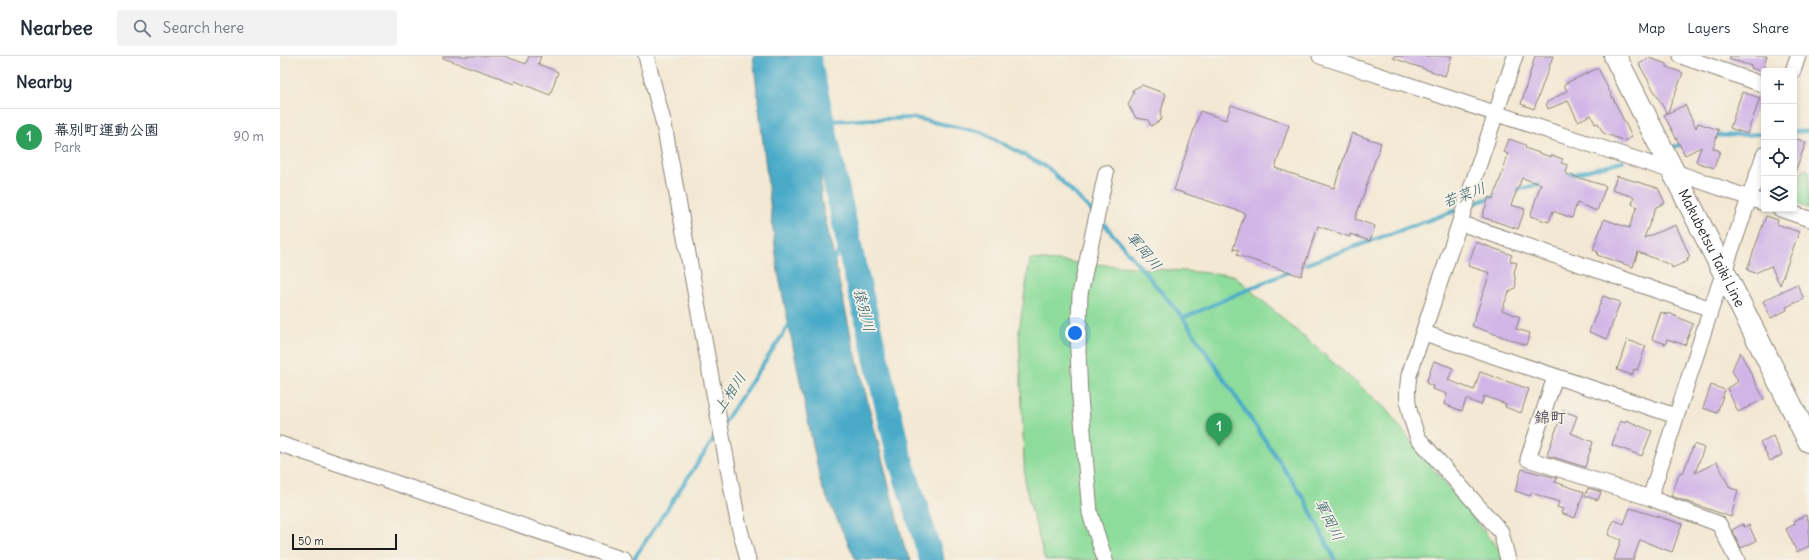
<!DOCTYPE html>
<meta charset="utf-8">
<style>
body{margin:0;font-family:Delius,"Klee One",sans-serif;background:#f2f2f3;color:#1f2937}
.controls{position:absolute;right:12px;top:12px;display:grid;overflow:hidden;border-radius:4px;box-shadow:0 2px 6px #0003}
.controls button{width:36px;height:36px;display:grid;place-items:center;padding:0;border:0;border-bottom:1px solid #e0e1e3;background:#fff;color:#1f2937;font:20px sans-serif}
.scale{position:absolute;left:12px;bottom:10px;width:105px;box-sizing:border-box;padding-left:4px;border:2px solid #1c1c1c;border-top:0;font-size:11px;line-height:14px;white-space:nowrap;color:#1c1c1c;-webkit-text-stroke:3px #f7f3e8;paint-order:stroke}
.you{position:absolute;left:795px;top:277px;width:14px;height:14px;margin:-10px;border:3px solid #fff;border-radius:50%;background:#1a73e8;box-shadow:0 0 0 6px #1a73e833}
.badge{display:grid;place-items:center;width:26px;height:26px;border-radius:50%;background:#b5179e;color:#fff;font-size:13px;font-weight:700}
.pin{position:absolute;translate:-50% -33px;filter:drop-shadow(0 1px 2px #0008)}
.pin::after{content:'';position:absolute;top:21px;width:14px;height:12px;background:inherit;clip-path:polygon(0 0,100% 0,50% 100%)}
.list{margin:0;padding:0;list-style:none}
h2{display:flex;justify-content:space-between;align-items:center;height:52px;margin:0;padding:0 16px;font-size:17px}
h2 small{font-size:13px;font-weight:400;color:#747a83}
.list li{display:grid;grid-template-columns:26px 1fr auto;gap:12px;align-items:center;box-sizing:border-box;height:56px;padding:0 16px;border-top:1px solid #e0e1e3}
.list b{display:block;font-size:15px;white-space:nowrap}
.list p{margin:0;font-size:13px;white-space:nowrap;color:#747a83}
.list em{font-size:13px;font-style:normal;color:#747a83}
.icon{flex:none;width:22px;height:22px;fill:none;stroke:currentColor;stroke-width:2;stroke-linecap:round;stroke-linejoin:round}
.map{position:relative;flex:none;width:1529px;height:504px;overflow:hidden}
header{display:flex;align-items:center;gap:24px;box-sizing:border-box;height:56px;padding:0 20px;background:#fff;border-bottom:1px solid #e0e1e3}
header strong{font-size:19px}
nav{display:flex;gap:22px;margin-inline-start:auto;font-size:14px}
.search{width:280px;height:36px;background:#f2f2f3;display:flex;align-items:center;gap:10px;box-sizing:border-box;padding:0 14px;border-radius:4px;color:#747a83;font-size:15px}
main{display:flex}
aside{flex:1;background:#fff}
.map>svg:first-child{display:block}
.green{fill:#8edc9b;stroke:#557c5c}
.water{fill:#48aac8;stroke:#326372}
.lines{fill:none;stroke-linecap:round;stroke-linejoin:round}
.stream{stroke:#48aac8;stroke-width:4}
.river{stroke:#48aac8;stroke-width:25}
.building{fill:#d1b5e7}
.minor-casing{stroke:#888278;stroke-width:17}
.primary-casing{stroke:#888278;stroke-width:24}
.minor{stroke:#fff;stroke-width:15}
.primary{stroke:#fff;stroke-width:22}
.labels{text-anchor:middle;stroke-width:3.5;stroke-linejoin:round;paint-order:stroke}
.street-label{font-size:14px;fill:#1c1c1c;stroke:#f7f3e8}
.water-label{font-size:15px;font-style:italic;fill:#305c69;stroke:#f7f3e8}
.quarter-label{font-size:16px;font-weight:bold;fill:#5b5263;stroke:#f7f3e8}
</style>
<header>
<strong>Nearbee</strong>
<div class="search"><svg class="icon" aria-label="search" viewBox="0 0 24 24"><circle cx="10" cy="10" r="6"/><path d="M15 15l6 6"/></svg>Search here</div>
<nav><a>Map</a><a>Layers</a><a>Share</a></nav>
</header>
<main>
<aside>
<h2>Nearby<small></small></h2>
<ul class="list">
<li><span class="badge" style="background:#2e9e5b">1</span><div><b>幕別町運動公園</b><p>Park</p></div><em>90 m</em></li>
</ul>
</aside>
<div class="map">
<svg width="1529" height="504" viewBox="0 0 1529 504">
<rect width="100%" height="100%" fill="#f7f3e8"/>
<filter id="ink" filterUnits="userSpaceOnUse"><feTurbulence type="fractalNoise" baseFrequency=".025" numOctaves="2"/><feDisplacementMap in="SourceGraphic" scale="8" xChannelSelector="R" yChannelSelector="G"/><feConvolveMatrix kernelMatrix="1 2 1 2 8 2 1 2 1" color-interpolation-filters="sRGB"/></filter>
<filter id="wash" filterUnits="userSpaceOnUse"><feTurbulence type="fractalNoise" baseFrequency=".012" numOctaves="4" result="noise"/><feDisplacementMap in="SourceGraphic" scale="16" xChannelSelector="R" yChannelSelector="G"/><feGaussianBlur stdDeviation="0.9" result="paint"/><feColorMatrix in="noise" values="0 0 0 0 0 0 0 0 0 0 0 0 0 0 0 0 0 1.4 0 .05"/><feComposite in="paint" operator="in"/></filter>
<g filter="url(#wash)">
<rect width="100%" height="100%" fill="#f3e8d3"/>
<path class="green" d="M1523,113L1529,115V152L1514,147V136Z
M750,203L953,219L1104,351L1227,504H765L745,429L739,275Z"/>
<path class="water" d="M473,0H540L541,143L571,280L625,493L631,504H576L541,429L498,216Z"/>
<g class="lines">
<path class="stream" d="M542,65L634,62L701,76L768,112L814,157
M1514,76L1529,75
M1432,80L1484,78
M1388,92L1405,88
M1361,100L1376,96
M1286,120L1343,105
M1232,135L1264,127
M1190,149L1218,139
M820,163L903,262L1025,444L1055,504
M551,208L567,183
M1021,210L1180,153
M903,262L1013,214
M444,367L511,266
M353,504L437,378"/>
<path class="river" d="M528,0L571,197L619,399L652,504"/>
</g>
<g id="blocks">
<path class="building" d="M163,0H224L246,8L249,0H261L258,8L278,16L270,39L235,25L234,28L220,23L221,22L163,2Z
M1114,0H1172L1165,20L1113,2Z
M1255,0H1273L1254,53L1241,48Z
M1450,0H1487L1482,16L1471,12L1472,10L1449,3Z
M1369,2L1387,8V11L1403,17L1387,58L1359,8Z
M1318,12L1352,81L1345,85L1323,77L1318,67L1315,68L1311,59L1298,65L1288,45L1268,53L1266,47L1287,35L1284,28Z
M862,29L886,38L880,59L882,63L871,70L868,64L856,62L848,48L854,37L852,34Z
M1462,36L1480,42L1467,78L1450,72Z
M951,49L1009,69L995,112L1054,132L1072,77L1101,87L1075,163L1095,170L1090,185L1070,178V181L1038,170L1021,220L957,199L959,194L953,193L965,157L894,134L920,55L946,64Z
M1405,49L1416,72L1418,67L1439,74L1433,92L1440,95L1434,112L1416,106L1421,91L1405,99L1384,59Z
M1514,82L1526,86L1515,116H1514Z
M1229,83L1246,89L1245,92L1271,101V99L1283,103L1281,107L1288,109L1286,118L1326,130L1317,155L1297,147L1292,162L1273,155L1269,166L1250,160L1261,128L1242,122L1231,149L1245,153L1238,173L1202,161L1209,141L1213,143L1222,118L1228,98L1224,96Z
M1337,120L1378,132L1385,147L1376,151L1364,182L1396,169L1410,201L1407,202L1408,205L1392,212L1391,209L1358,196L1353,211L1317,199L1318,196L1313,194L1324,163L1349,172L1357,150L1352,148L1354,141L1332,134Z
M1486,160L1498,164L1497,168L1519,176L1500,229L1491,210L1475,217L1467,214Z
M1196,186L1232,199L1230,205L1237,207L1234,216L1236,228L1235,232L1229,236L1222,254L1240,261L1236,273L1250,277L1246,289L1192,270L1210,217L1188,210Z
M1517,228L1524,243L1506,251L1507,254L1491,262L1483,245Z
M1323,240L1340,246L1327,283L1309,276Z
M1381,256L1388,259L1389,257L1413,268L1405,289L1387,283L1386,288L1372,283Z
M1347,284L1366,290L1357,314L1354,313L1352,319L1337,314Z
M1460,296L1484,343L1458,356L1447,332L1458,326L1452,314Z
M1154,305L1173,312L1168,324L1194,334L1200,316L1249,333L1241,357L1225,351L1226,348L1204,340L1201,349L1186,343L1182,355L1164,348L1167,338L1152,333L1153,330L1146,327Z
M1431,329L1445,334L1437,357L1423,352Z
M1283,355L1297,360L1291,377L1313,386L1305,411L1269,400L1267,398Z
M1346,364L1372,375L1362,400L1332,389L1340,365L1345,367Z
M1493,380L1502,399L1490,405L1480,386Z
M1414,388L1424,392L1415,417L1437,406L1450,432L1458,434L1451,461L1391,440L1400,416L1403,417Z
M1242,413L1277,422L1275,426L1304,436L1295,462L1281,457L1283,453L1277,451L1279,446L1252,437L1250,440L1235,435Z
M1308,432L1321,436L1318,444L1305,440Z
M1350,452L1402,468L1392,496L1360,484L1353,504H1334L1341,484L1328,479L1334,464L1344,468Z
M1526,459L1529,466V490L1517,496L1506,473L1515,468L1514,465Z
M1463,468L1464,471L1469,469L1476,485L1461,492L1452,474Z"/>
</g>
</g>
<g filter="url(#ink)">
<use href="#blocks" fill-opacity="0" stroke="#888278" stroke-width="1"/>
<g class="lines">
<defs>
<path id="minor" d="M366,0L384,69L458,466L468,504
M1040,0L1392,115L1484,147
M1401,0L1484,29
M1513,15L1518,0
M1500,153L1529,163
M1180,167L1431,253
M1144,277L1396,360
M1275,321L1248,403L1370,442L1439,468L1457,504
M0,388L344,504
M1370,442L1431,253L1484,99
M825,504L810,457L800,341L798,294L800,238L826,117
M1228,504L1221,476L1138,382C1129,358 1125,345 1129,319L1235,0"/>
<g id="primary">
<path id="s1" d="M1335,0L1529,385"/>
</g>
</defs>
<use href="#minor" class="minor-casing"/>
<use href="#primary" class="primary-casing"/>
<use href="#minor" class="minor"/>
<use href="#primary" class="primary"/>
</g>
</g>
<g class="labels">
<g class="street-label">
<text dy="5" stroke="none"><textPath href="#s1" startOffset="215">Makubetsu Taiki Line</textPath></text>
</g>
<g class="water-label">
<text transform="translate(1184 139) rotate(-20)" y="5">若菜川</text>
<text transform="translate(864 195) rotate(50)" y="5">軍岡川</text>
<text transform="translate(584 254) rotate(76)" y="5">猿別川</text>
<text transform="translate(450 337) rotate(-56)" y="5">上相川</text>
<text transform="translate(1049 464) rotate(63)" y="5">軍岡川</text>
</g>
<g class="quarter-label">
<text x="1270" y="367">錦町</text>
</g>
</g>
</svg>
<div class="controls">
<button>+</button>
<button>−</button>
<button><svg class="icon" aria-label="locate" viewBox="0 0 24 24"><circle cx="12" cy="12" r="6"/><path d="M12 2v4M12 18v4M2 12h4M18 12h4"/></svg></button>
<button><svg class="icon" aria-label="layers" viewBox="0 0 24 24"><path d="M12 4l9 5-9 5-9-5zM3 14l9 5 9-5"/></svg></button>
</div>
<div class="scale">50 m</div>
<div class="you"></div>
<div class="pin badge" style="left:939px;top:390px;background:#2e9e5b">1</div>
</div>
</main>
